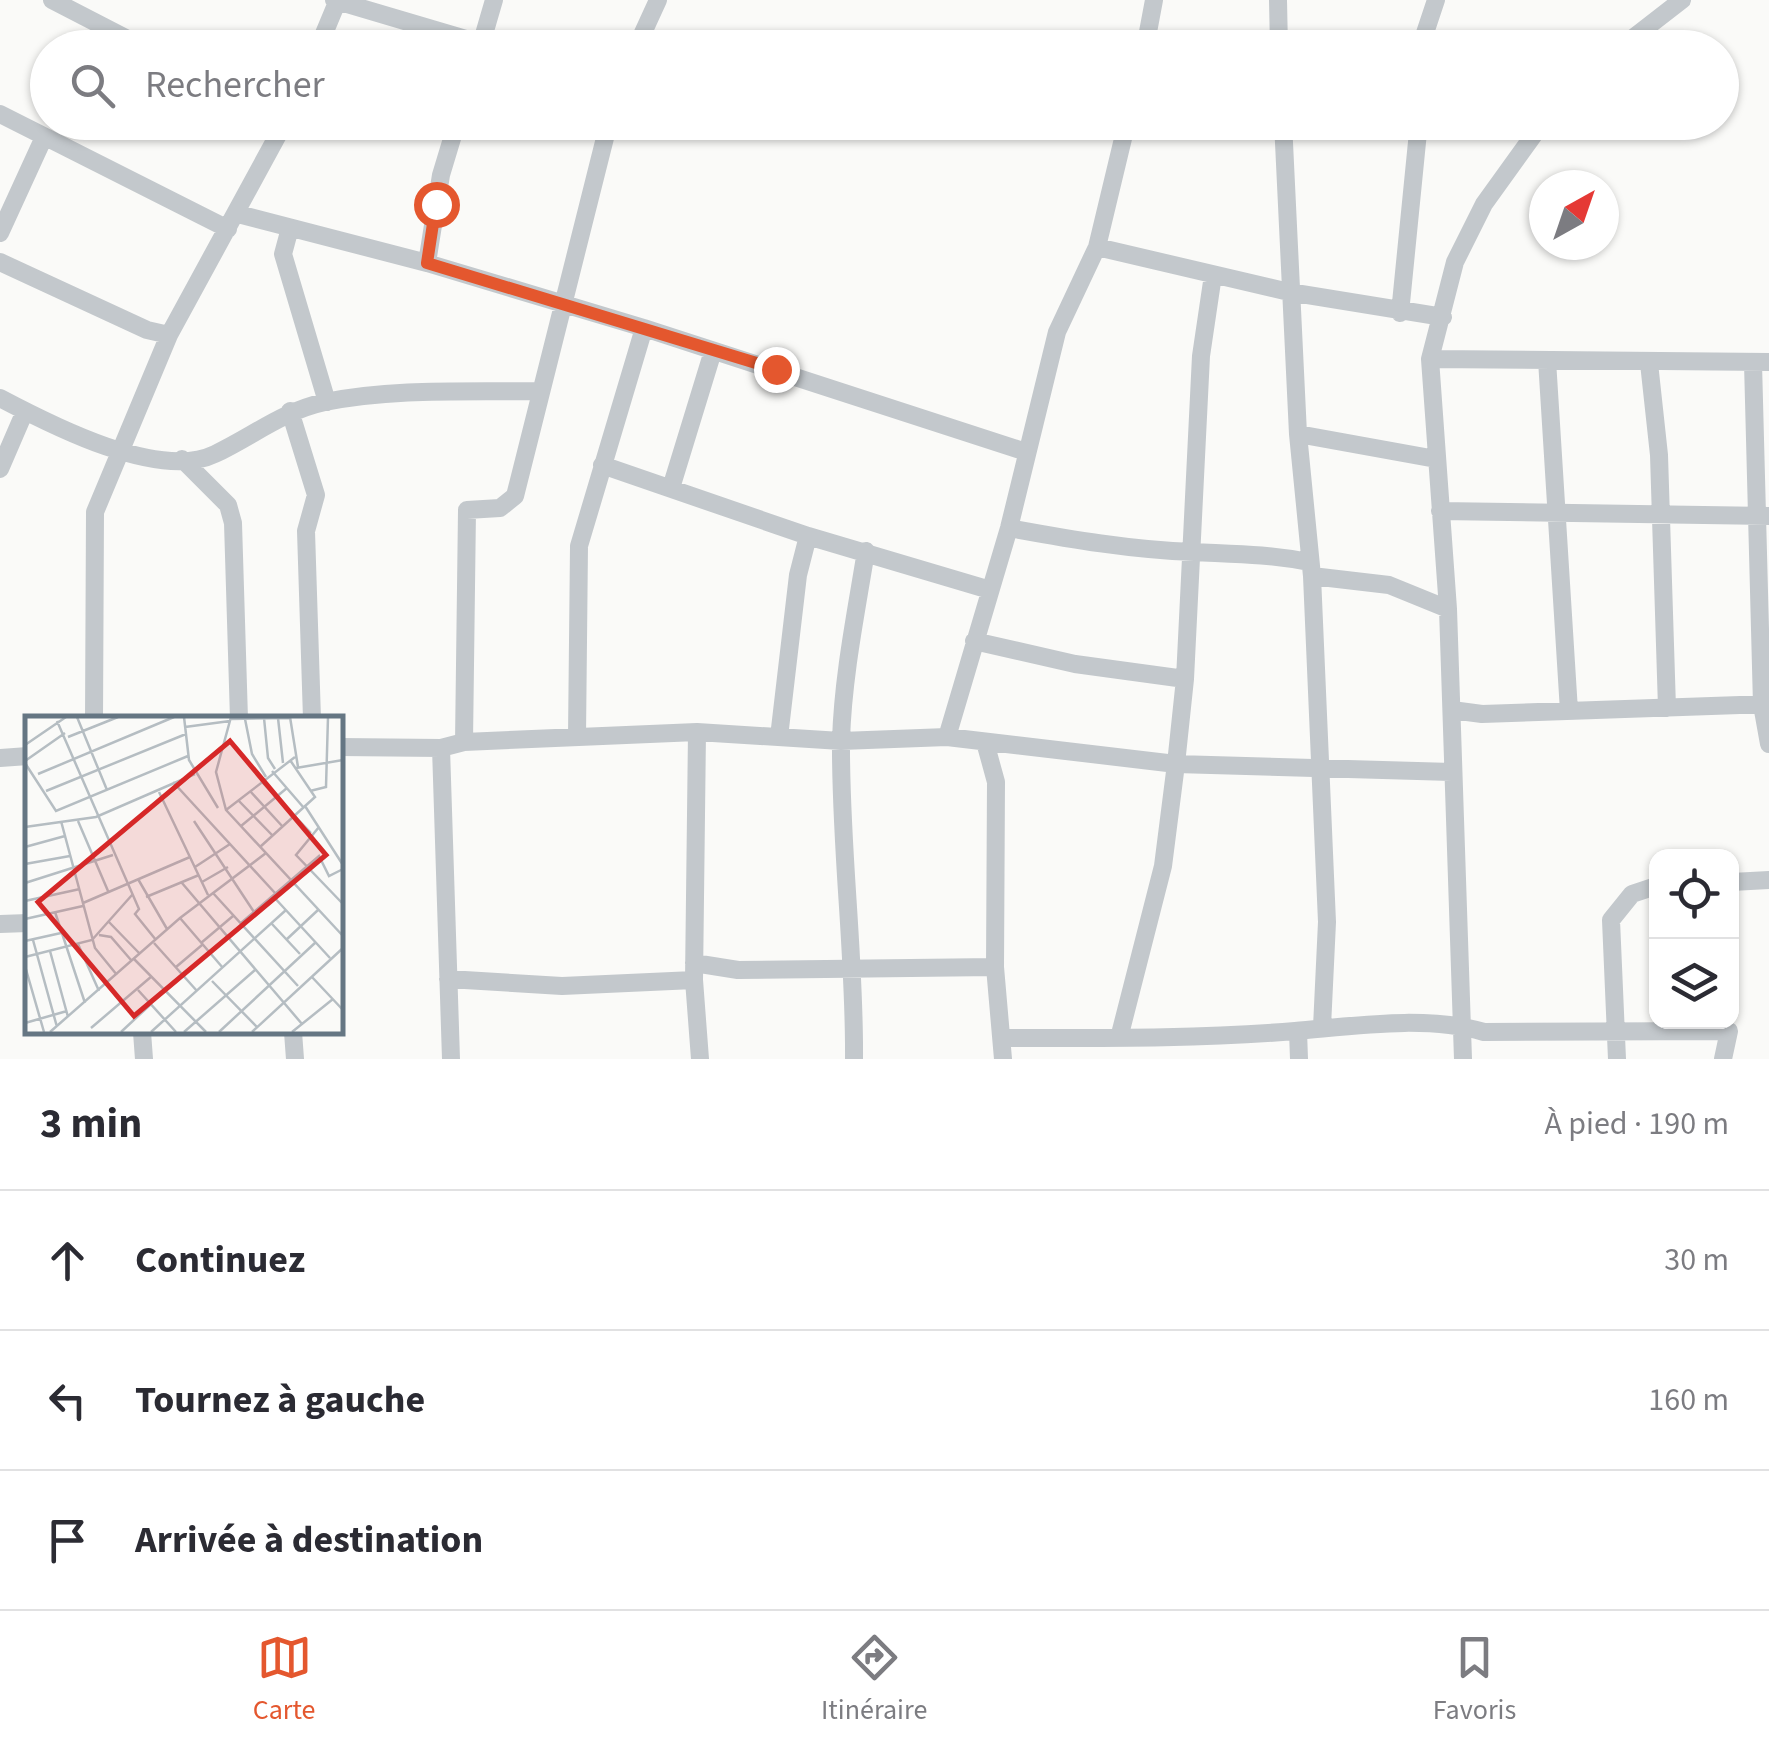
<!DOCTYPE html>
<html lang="fr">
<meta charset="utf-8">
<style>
body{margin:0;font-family:"Source Sans 3",sans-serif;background:#f7f7f7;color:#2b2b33}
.controls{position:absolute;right:30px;bottom:30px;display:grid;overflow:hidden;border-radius:20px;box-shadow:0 2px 8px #0004}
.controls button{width:90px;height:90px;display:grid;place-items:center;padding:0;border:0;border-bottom:2px solid #e1e1e2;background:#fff;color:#2b2b33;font:50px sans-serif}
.compass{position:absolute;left:1529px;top:170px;width:90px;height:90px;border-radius:50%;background:#fff;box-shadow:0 2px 8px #0004;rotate:40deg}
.stop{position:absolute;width:30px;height:30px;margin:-22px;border:8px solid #e4572e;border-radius:50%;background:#fff}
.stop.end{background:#e4572e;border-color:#fff;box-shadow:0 2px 10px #0008}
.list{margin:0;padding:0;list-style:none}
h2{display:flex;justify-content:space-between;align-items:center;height:130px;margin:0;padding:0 40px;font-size:42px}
h2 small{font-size:32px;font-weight:400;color:#7c7c81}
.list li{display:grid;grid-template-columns:65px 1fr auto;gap:30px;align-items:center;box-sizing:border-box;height:140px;padding:0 40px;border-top:2px solid #e1e1e2}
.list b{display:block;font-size:38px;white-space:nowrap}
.list em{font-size:32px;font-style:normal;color:#7c7c81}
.icon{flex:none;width:55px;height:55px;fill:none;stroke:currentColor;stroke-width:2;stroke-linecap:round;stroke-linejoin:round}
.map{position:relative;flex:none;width:1769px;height:1059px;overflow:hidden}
.search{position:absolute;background:#fff;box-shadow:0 2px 8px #0004;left:30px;right:30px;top:30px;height:110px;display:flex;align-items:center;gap:25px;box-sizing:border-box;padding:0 35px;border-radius:55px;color:#7c7c81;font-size:38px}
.sheet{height:550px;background:#fff}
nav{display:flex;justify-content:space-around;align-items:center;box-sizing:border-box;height:140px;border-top:2px solid #e1e1e2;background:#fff;font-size:28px;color:#7c7c81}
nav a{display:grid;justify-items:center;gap:5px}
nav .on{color:#e4572e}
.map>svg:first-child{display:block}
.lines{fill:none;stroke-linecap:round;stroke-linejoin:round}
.minor{stroke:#c3c8cc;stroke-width:18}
.route{stroke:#e4572e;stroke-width:12}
.inset-road{fill:none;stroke:#b5bdc2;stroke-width:2.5}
.view{fill:#d62828;fill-opacity:0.15;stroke:#d62828;stroke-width:5}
.inset-edge{fill:none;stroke:#657683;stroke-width:5}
</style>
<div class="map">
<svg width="1769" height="1059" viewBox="0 0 1769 1059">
<rect width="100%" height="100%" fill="#fafaf8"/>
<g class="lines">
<path class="minor" d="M52,0L145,48
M334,0L496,48
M1278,0L1279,48
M318,48L338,0
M480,48L494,0
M636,48L658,0
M1145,48L1154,0
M1420,48L1436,0
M1620,48L1682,0
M0,114L228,229
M1283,122L1298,434L1312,576L1327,922L1322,1027
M238,214L427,263L644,328L1026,452
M290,228L283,254L327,402
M0,233L44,137
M1097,247L1289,292L1443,317
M0,262L147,330L169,335
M427,263L441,175L457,122
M1400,313L1419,122
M1430,359L1769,362
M1547,360L1569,711
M1649,363L1659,455L1667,708
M1753,363L1762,705L1769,744
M0,398C51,425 159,481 215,454C253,436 283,411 325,402C394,388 468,392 538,391
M290,411L316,495L306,531L312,719
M1298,434L1436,459
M182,459L228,505L233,523L239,719
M602,465L808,536L990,590
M0,469L25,411
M671,488L713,351
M1440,511L1769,516
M1009,528C1069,539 1132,550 1194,552C1235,554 1268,554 1309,562
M1312,576L1389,585L1448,609
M974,641L1075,664L1185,679
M1452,710L1482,714L1769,704
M94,719L95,512L169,335L285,122
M697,732L694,980L700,1059
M577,736L579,546L644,328
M779,737L798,575L808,536
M947,737L1009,528L1057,332L1097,247L1127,122
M464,742L467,510L500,508L515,496L609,122
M985,742L996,782L995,967L1003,1059
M340,747L441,748L464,742L697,732L841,741L947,737L1176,764L1452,772
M441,748L451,1059
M0,758L28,756
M1732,882L1769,880
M0,924L28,923
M694,963L738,970L995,967
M448,979L562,986L694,980
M1298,1031L1299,1059
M142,1032L144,1059
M293,1032L295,1059
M1004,1038C1101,1038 1198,1039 1295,1031C1354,1026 1426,1015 1484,1032L1729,1031L1723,1059
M1119,1038L1163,866L1176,764L1185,679L1201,356L1213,275
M854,1059C855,953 840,846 841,740C843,676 856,613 866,551
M1463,1059L1448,609L1430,359L1455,262L1484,204L1543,122
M1617,1059L1611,920L1632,894L1656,886"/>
</g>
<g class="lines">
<path class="route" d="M436,204L427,263L776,369"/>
</g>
<g transform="translate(25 716)">
<rect width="318" height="318" fill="#fafaf8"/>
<path class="inset-road" d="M52,1L82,74M159,1L164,44L193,92M206,1L191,56L201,94L318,220M265,1L273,51M239,2L243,42L250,53M253,2L258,47M206,3L266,2M220,3L227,38L241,61M32,5L114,193L110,198L131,224M160,11L205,5M43,21L93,1M0,29L41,1M0,45L40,17M0,47L31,95L163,40M271,52L318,44M247,55L279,92M13,58L149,1M236,65L286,117M148,66L250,177M21,75L161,18M225,75L258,111M285,75L301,71L303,1M134,76L183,179M213,84L248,120M280,90L318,149M201,94L270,41M36,105L70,232L92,259M53,105L83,175M169,105L229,196M216,110L262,72M0,111L71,101L170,58M294,111L271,139L318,188M0,131L40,120M235,131L290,81L265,44M0,148L45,140M170,151L205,128M113,163L142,213M177,166L203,151M0,167L88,139M157,167L277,308M188,177L273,270M247,179L305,242M121,181L174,159M0,185L55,173M58,187L165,141M30,196L60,287M155,202L198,252M0,203L58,190M83,205L115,238M216,207L294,140L304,160L318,153M247,208L275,238M74,219L86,221L106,244M8,224L32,311M261,224L293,194M0,225L36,217M129,227L172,275M176,227L208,200M53,228L74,275M25,235L43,301M0,241L67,224L107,179M109,243L181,316M0,250L19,316M151,251L177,229M286,260L318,294M187,265L232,311M113,274L151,316M0,307L42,295M66,312L127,260M25,316L155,202L241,137M96,316L126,288M126,316L261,194M159,316L230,254M194,316L291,226M227,316L318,232M267,316L308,283"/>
<path class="view" d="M205,25L301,139L109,300L13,186Z"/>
<rect width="318" height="318" class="inset-edge"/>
</g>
</svg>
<div class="controls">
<button><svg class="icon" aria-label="locate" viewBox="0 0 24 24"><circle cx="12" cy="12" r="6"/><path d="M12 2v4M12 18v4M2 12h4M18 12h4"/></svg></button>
<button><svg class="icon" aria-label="layers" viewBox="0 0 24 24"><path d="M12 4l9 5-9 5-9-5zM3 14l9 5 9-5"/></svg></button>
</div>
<svg class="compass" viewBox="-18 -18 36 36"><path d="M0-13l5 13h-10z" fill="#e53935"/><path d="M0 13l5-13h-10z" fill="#7c7c81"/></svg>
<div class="stop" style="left:436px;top:204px"></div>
<div class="stop end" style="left:776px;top:369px"></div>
<div class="search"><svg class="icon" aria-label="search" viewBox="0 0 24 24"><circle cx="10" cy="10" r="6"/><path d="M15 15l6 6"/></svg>Rechercher</div>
</div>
<section class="sheet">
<h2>3 min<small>À pied · 190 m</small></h2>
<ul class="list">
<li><svg class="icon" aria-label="ahead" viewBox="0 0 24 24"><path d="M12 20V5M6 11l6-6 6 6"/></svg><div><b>Continuez</b></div><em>30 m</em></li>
<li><svg class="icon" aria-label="left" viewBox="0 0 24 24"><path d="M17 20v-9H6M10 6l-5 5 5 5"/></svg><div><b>Tournez à gauche</b></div><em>160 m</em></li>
<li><svg class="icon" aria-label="arrive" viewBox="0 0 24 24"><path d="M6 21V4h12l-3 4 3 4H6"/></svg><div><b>Arrivée à destination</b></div></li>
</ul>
</section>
<nav>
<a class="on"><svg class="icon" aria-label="map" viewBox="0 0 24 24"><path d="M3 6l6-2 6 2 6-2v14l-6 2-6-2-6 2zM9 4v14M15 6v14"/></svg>Carte</a>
<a><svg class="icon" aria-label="directions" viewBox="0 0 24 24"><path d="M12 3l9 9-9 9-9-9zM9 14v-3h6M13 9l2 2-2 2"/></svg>Itinéraire</a>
<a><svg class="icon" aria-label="saved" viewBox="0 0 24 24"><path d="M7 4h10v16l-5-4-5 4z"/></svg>Favoris</a>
</nav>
